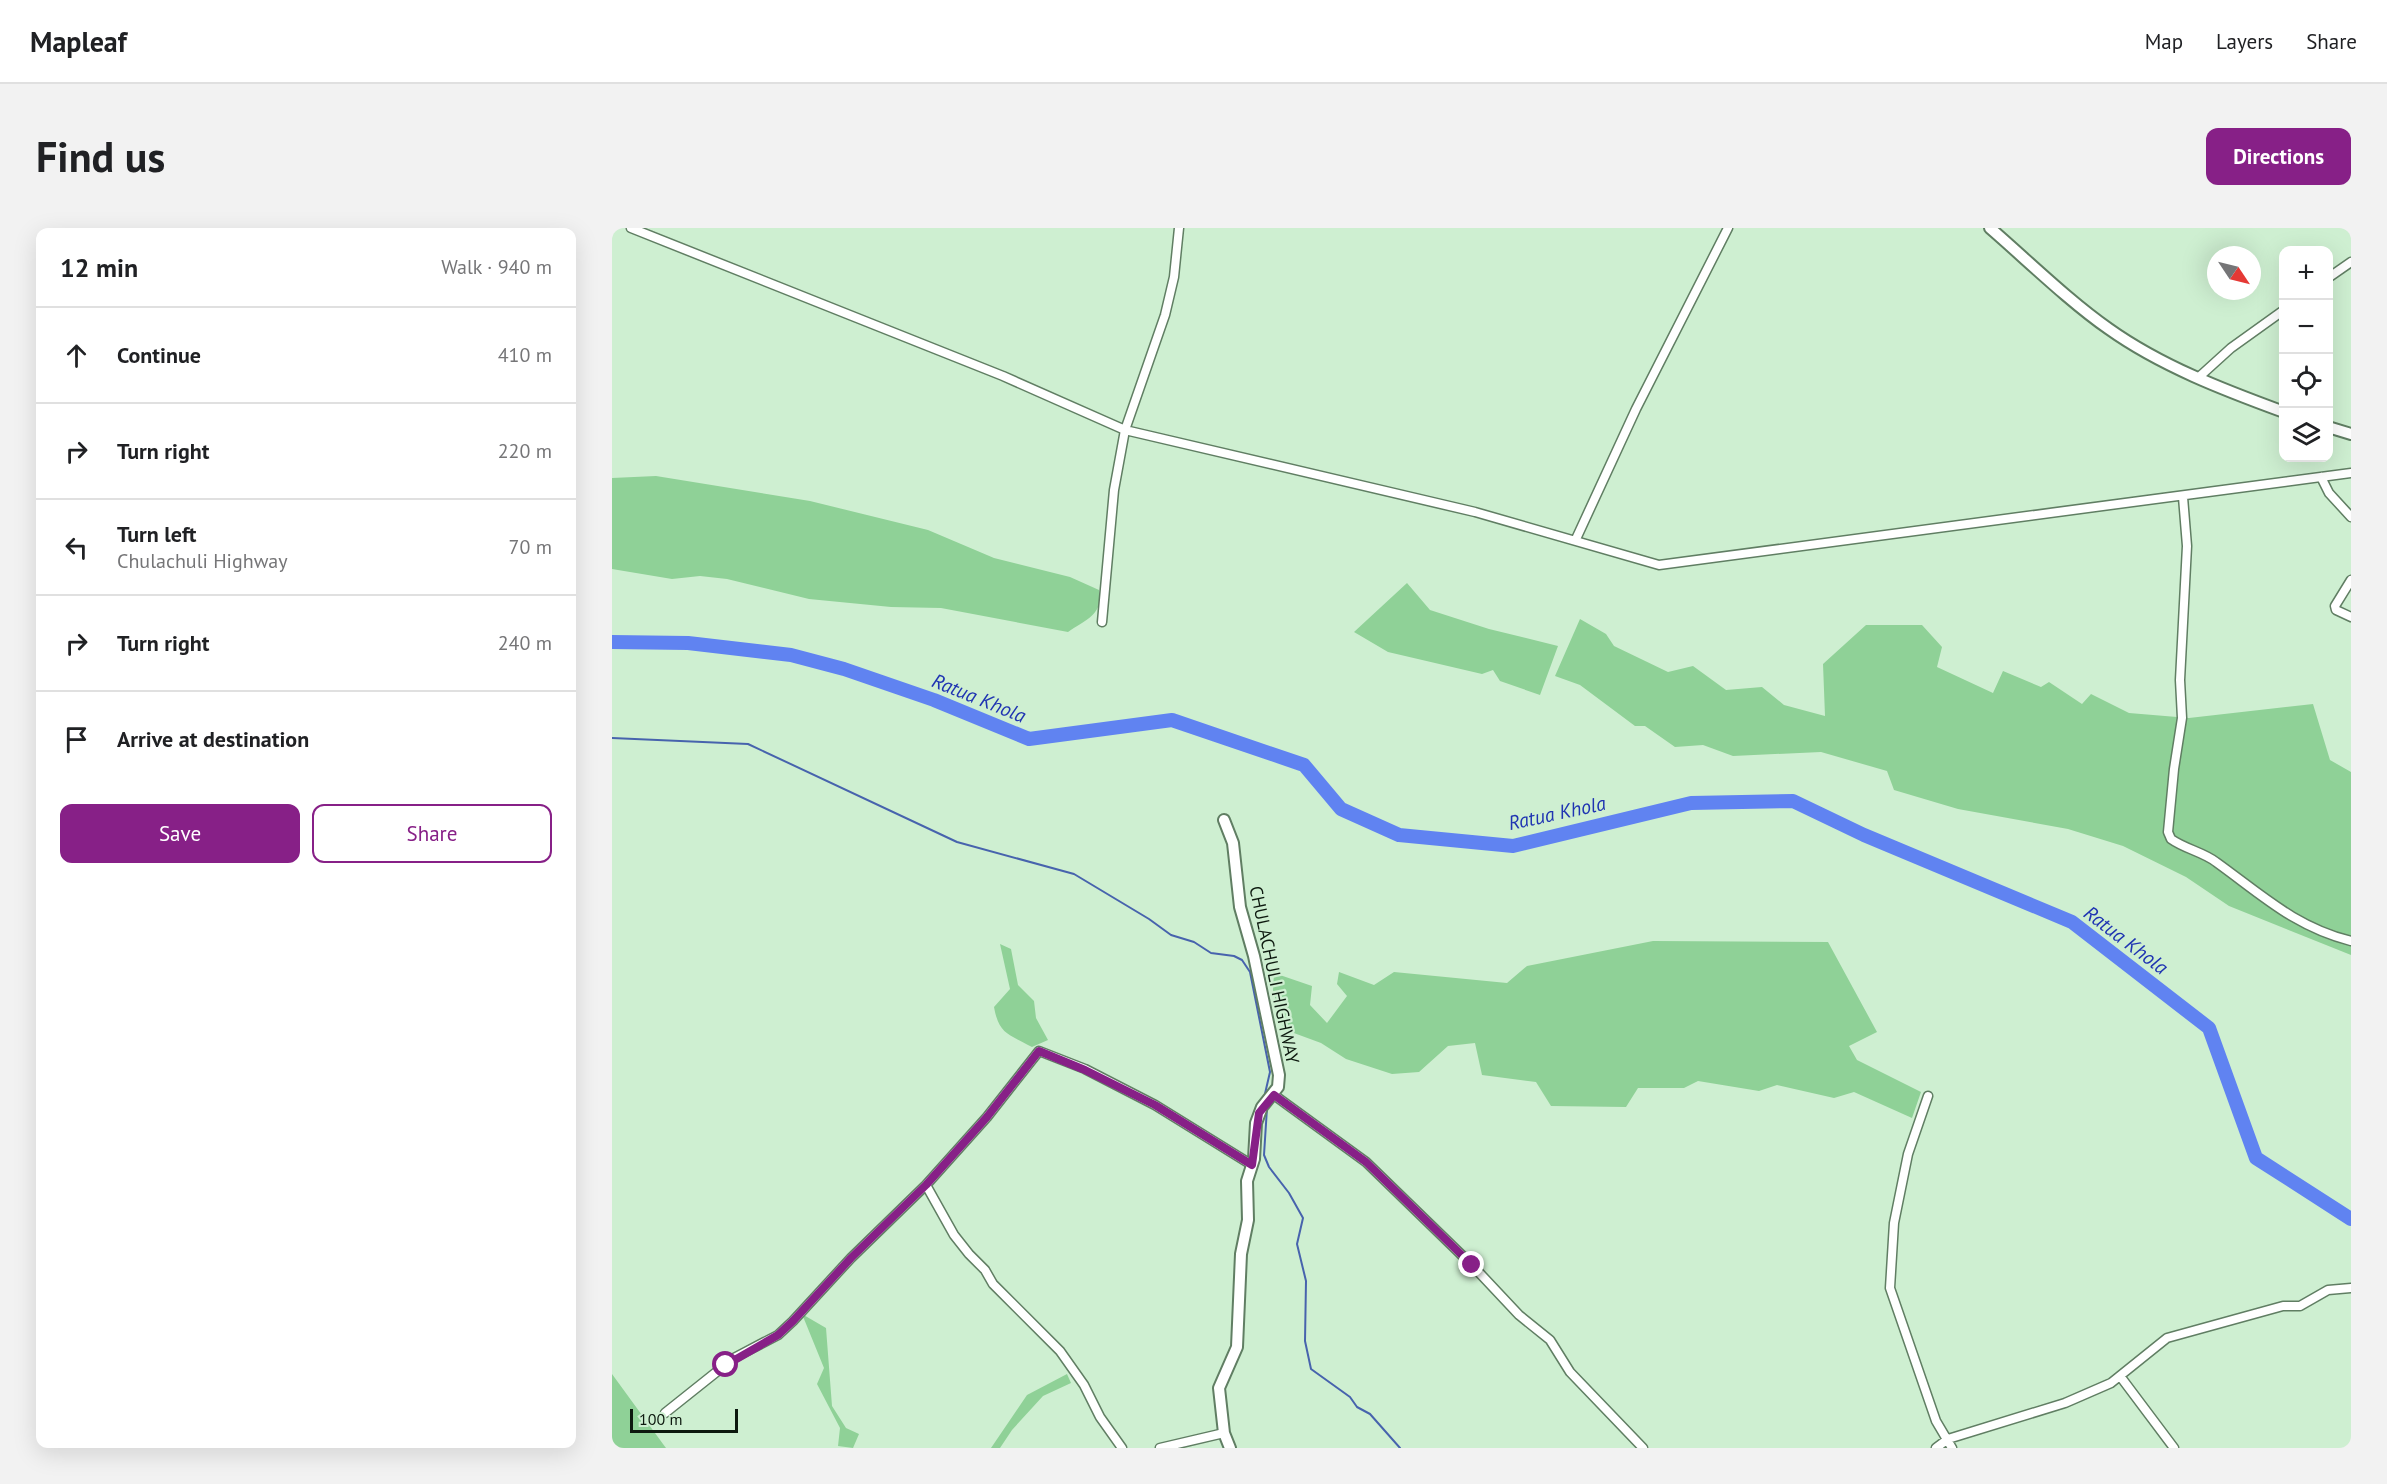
<!DOCTYPE html>
<meta charset="utf-8">
<style>
body{margin:0;font-family:"PT Sans",sans-serif;background:#f2f2f2;color:#202124}
.controls{position:absolute;right:18px;top:18px;display:grid;overflow:hidden;border-radius:12px;box-shadow:0 6px 24px #0002}
.controls button{width:54px;height:54px;display:grid;place-items:center;padding:0;border:0;border-bottom:2px solid #e0e0e0;background:#fff;color:#202124;font:30px sans-serif}
.compass{position:absolute;left:1595px;top:18px;width:54px;height:54px;border-radius:50%;background:#fff;box-shadow:0 6px 24px #0002;rotate:125deg}
.scale{position:absolute;left:18px;bottom:15px;width:108px;box-sizing:border-box;padding-left:6px;border:3px solid #0d190f;border-top:0;font-size:16px;line-height:21px;white-space:nowrap;color:#0d190f;-webkit-text-stroke:4px #ceefd1;paint-order:stroke}
.stop{position:absolute;width:18px;height:18px;margin:-14px;border:4px solid #872087;border-radius:50%;background:#fff}
.stop.end{background:#872087;border-color:#fff;box-shadow:0 2px 6px #0008}
.list{margin:0;padding:0;list-style:none}
h2{display:flex;justify-content:space-between;align-items:center;height:78px;margin:0;padding:0 24px;font-size:26px}
h2 small{font-size:20px;font-weight:400;color:#757577}
.list li{display:grid;grid-template-columns:39px 1fr auto;gap:18px;align-items:center;box-sizing:border-box;height:96px;padding:0 24px;border-top:2px solid #e0e0e0}
.list b{display:block;font-size:22px;white-space:nowrap}
.list p{margin:0;font-size:20px;white-space:nowrap;color:#757577}
.list em{font-size:20px;font-style:normal;color:#757577}
.actions{display:flex;gap:12px;padding:18px 24px}
.actions a{flex:1;padding:14px 0;border:2px solid #872087;border-radius:12px;text-align:center;font-size:21px;color:#872087}
.actions .main{background:#872087;color:#fff}
.icon{flex:none;width:33px;height:33px;fill:none;stroke:currentColor;stroke-width:2;stroke-linecap:round;stroke-linejoin:round}
.map{position:relative;flex:none;width:1739px;height:1220px;overflow:hidden;border-radius:12px}
header{display:flex;align-items:center;gap:36px;box-sizing:border-box;height:84px;padding:0 30px;background:#fff;border-bottom:2px solid #e0e0e0}
header strong{font-size:28px}
nav{display:flex;gap:33px;margin-inline-start:auto;font-size:21px}
.intro{display:flex;align-items:center;justify-content:space-between;box-sizing:border-box;height:144px;padding:0 36px}
h1{margin:0;font-size:42px}
.button{padding:15px 27px;border-radius:12px;background:#872087;color:#fff;font-size:21px;font-weight:700}
main{display:flex;gap:36px;padding:0 36px}
aside{flex:1;background:#fff;border-radius:12px;box-shadow:0 6px 24px #0002}
.map>svg:first-child{display:block}
.green{fill:#8fd197}
.lines{fill:none;stroke-linecap:round;stroke-linejoin:round}
.stream{stroke:#4763ad;stroke-width:2}
.river{stroke:#6083f1;stroke-width:14}
.minor-casing{stroke:#607e63;stroke-width:11}
.tertiary-casing{stroke:#607e63;stroke-width:14}
.minor{stroke:#fff;stroke-width:8}
.tertiary{stroke:#fff;stroke-width:10}
.route{stroke:#872087;stroke-width:8}
.labels{text-anchor:middle;stroke-width:4.5;stroke-linejoin:round;paint-order:stroke}
.street-label{font-size:18px;fill:#0d190f;stroke:#ceefd1}
.water-label{font-size:20px;font-style:italic;fill:#1f34b2;stroke:#ceefd1}
</style>
<header>
<strong>Mapleaf</strong>
<nav><a>Map</a><a>Layers</a><a>Share</a></nav>
</header>
<div class="intro"><h1>Find us</h1><a class="button">Directions</a></div>
<main>
<aside>
<h2>12 min<small>Walk · 940 m</small></h2>
<ul class="list">
<li><svg class="icon" aria-label="ahead" viewBox="0 0 24 24"><path d="M12 20V5M6 11l6-6 6 6"/></svg><div><b>Continue</b></div><em>410 m</em></li>
<li><svg class="icon" aria-label="right" viewBox="0 0 24 24"><path d="M7 20v-9h11M14 6l5 5-5 5"/></svg><div><b>Turn right</b></div><em>220 m</em></li>
<li><svg class="icon" aria-label="left" viewBox="0 0 24 24"><path d="M17 20v-9H6M10 6l-5 5 5 5"/></svg><div><b>Turn left</b><p>Chulachuli Highway</p></div><em>70 m</em></li>
<li><svg class="icon" aria-label="right" viewBox="0 0 24 24"><path d="M7 20v-9h11M14 6l5 5-5 5"/></svg><div><b>Turn right</b></div><em>240 m</em></li>
<li><svg class="icon" aria-label="arrive" viewBox="0 0 24 24"><path d="M6 21V4h12l-3 4 3 4H6"/></svg><div><b>Arrive at destination</b></div></li>
</ul>
<div class="actions"><a class="main">Save</a><a>Share</a></div>
</aside>
<div class="map">
<svg width="1739" height="1220" viewBox="0 0 1739 1220">
<rect width="100%" height="100%" fill="#ceefd1"/>
<path class="green" d="M44,248L198,273L316,302L382,330L458,349L487,362C492,386 474,392 456,404L329,380L279,379L197,371L115,351L88,348L60,351L0,341V250Z
M795,355L818,382L877,401L946,418L928,467L888,453L881,442L870,446L776,424L742,404Z
M968,391L994,406L1002,418L1056,444L1081,438L1114,462L1150,459L1172,477L1213,488L1211,436L1254,397H1310L1330,419L1325,439L1381,465L1391,443L1429,459L1437,454L1470,476L1479,466L1517,485L1577,490L1701,476L1718,532L1739,544V727L1617,678L1574,649L1511,618L1456,601L1346,581L1282,562L1275,543L1209,524L1121,528L1091,517L1063,519L1033,498H1023L968,457L943,448Z
M1041,713L1216,714L1265,804L1237,818L1245,832L1309,864L1300,890L1242,864L1222,870L1165,857L1147,863L1086,853L1072,860H1026L1014,879L939,878L924,854L870,847L863,815L836,818L807,844L780,846L734,831L709,815L671,801L661,762L662,745L700,758L698,777L715,795L735,768L725,756L727,744L762,757L782,744L895,755L915,738Z
M388,716L399,721L406,757L422,773L424,790L436,812L420,819C397,806 387,807 382,779L398,761Z
M190,1086L214,1100L220,1178L234,1200L247,1206L241,1220L226,1218L228,1200L205,1156L212,1140Z
M0,1146L51,1216L54,1220H0Z
M455,1146L459,1155L431,1168L400,1202L388,1220H379L415,1167Z"/>
<g class="lines">
<path class="stream" d="M0,510L136,516L345,614L462,646L537,691L559,707L582,714L599,725L622,728L630,732L638,744L658,844L652,870
M655,880L652,927L657,939L677,965L691,990L685,1016L694,1053L693,1113L699,1141L738,1169L745,1179L758,1186L788,1220"/>
<path class="river" d="M0,414L76,415L179,427L232,441L322,472L417,511L560,492L692,537L729,581L787,607L901,618L1079,575L1181,573L1252,607L1460,694L1597,800L1644,930L1739,991"/>
<defs>
<path id="minor" d="M19,0L391,148L513,202L863,284L1047,337L1739,245
M1716,50L1739,34
M1587,149L1619,120L1672,82
M1709,249L1717,265L1739,289
M1571,269L1575,318L1568,452L1570,490L1562,541L1556,604L1559,611C1573,621 1591,624 1604,634C1650,667 1683,699 1739,713
M964,311L1024,181L1116,0
M1739,352L1723,378L1724,382L1739,389
M490,394L502,262L513,202L553,87L562,49L567,0
M662,867L754,934L860,1037L907,1087L938,1112L958,1144L1031,1220
M1316,868L1296,926L1282,995L1278,1060L1324,1193L1340,1220
M314,957L342,1007L357,1026L373,1042L381,1056L448,1123L472,1157L488,1189L510,1220
M1508,1148L1562,1220
M53,1185L122,1130L166,1107L181,1093L239,1030L314,957L375,889L427,823L473,841L543,877L640,937
M548,1220L612,1205
M1324,1220L1336,1211L1453,1175L1499,1155L1555,1110L1671,1078H1688L1716,1062L1739,1060"/>
<path id="tertiary" d="M1378,0C1415,32 1458,74 1497,101C1549,138 1612,162 1672,184
M1716,199L1739,206
M612,592L621,615L628,679L642,728L667,847L666,859L650,879L644,895L642,931L635,953L636,992L629,1026L625,1119L607,1160L612,1205L618,1220"/>
</defs>
<use href="#minor" class="minor-casing"/>
<use href="#tertiary" class="tertiary-casing"/>
<use href="#minor" class="minor"/>
<use href="#tertiary" class="tertiary"/>
</g>
<g class="lines">
<path class="route" d="M114,1137L166,1107L181,1093L239,1030L314,957L375,889L427,823L473,842L543,877L640,937L647,885L662,867L754,934L860,1037"/>
</g>
<g class="labels">
<g class="street-label">
<text transform="translate(662 747) rotate(78)" y="6">CHULACHULI HIGHWAY</text>
</g>
<g class="water-label">
<text transform="translate(367 470) rotate(22)" y="7">Ratua Khola</text>
<text transform="translate(945 585) rotate(-12)" y="7">Ratua Khola</text>
<text transform="translate(1514 712) rotate(37)" y="7">Ratua Khola</text>
</g>
</g>
</svg>
<div class="controls">
<button>+</button>
<button>−</button>
<button><svg class="icon" aria-label="locate" viewBox="0 0 24 24"><circle cx="12" cy="12" r="6"/><path d="M12 2v4M12 18v4M2 12h4M18 12h4"/></svg></button>
<button><svg class="icon" aria-label="layers" viewBox="0 0 24 24"><path d="M12 4l9 5-9 5-9-5zM3 14l9 5 9-5"/></svg></button>
</div>
<svg class="compass" viewBox="-18 -18 36 36"><path d="M0-13l5 13h-10z" fill="#e53935"/><path d="M0 13l5-13h-10z" fill="#757577"/></svg>
<div class="scale">100 m</div>
<div class="stop" style="left:114px;top:1137px"></div>
<div class="stop end" style="left:860px;top:1037px"></div>
</div>
</main>
